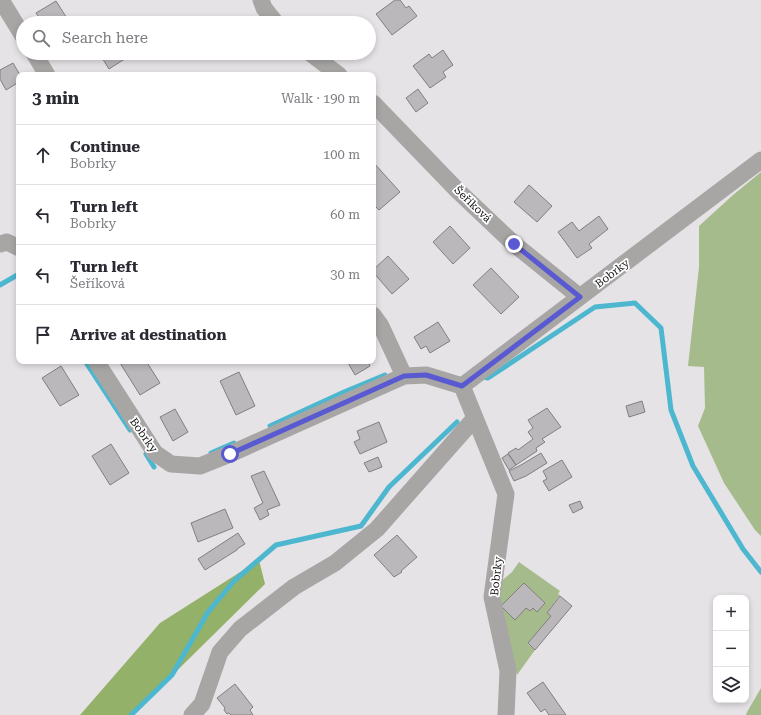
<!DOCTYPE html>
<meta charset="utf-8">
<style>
body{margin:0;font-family:"Roboto Serif",serif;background:#f7f7f7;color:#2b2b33}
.controls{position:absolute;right:12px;bottom:12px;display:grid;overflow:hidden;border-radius:8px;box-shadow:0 2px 6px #0003}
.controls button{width:36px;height:36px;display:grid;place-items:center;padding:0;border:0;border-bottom:1px solid #e1e1e2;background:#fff;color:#2b2b33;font:20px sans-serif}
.stop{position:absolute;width:12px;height:12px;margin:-9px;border:3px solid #5959d1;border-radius:50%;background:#fff}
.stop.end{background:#5959d1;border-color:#fff;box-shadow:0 1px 4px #0008}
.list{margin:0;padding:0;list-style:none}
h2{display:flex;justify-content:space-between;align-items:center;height:52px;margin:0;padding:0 16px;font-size:17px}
h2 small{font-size:13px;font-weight:400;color:#7c7c81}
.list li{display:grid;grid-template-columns:26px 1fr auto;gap:12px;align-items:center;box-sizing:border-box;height:60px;padding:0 16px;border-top:1px solid #e1e1e2}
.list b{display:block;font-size:15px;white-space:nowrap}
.list p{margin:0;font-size:13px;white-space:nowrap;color:#7c7c81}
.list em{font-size:13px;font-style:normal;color:#7c7c81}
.icon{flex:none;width:22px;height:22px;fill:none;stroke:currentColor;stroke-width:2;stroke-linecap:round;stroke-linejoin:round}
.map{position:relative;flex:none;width:761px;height:715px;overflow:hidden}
.search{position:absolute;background:#fff;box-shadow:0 2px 6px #0003;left:16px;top:16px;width:360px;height:44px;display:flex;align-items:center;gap:10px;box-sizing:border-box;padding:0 14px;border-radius:22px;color:#7c7c81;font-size:15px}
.panel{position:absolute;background:#fff;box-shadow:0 2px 6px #0003;left:16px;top:72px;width:360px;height:292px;border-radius:8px}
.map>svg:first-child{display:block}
.green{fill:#a6bb8b}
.forest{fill:#94b169}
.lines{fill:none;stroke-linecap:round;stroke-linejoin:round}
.stream{stroke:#4cb7cf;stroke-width:5}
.building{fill:#bbb8bb;stroke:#827f83}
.street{stroke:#a8a6a5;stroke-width:17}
.route{stroke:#5959d1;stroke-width:5}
.labels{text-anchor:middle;stroke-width:3.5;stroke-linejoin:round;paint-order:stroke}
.street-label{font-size:11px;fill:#121112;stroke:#fff}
</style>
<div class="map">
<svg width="761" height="715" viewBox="0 0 761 715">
<rect width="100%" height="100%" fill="#e6e3e7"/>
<path class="green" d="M761,172V536L755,530L724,483L698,426L705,408L704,367L688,366L699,267V226L733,195Z
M519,562L560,591L558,594L560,595L547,613L551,616L528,644L535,650L517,675L499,606L500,582L512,572Z
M761,688V715H746L747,712Z"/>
<path class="forest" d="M259,560L265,584L132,715H80L160,623Z"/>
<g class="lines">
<path class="stream" d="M0,285L19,274
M85,361L130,430
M483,377L488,378L595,307L635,303L661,328L671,410L693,466L743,549L761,572
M270,426L344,392L385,375
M211,453L234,443
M146,454L154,467
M131,715L172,675L208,612L234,581L276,545L361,526L389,487L457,422"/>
</g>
<path class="building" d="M395,0H400L406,8L409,6L417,16L392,35L376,14Z
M56,1L70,23H43L36,13Z
M443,50L453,65L443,72L446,77L430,88L413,66L429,54L432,58Z
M99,53H134L109,69Z
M13,63L20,75H19V82L6,90L0,79V70Z
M418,89L428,103L416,112L406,98Z
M373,162L400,192L379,210L373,204Z
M529,185L552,206L537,222L514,202Z
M599,216L608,229L589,244L592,248L577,258L558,232L572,222L579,231Z
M450,226L470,248L453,264L433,242Z
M388,256L409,279L392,294L373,272V270Z
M491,268L519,297L501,314L473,285Z
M438,322L450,341L430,353L426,346L421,349L414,337Z
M122,361H146L160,383L140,395L120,363Z
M347,361H368L370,366L355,375Z
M61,366L79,395L60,406L42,378Z
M239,372L255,406L236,415L220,381Z
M642,401L645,412L629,417L626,406Z
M547,408L561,427L542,439L545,442L536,448L537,451L516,465L508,453L516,448L518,450L533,439L528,432L533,428L528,420Z
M175,409L188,432L173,441L160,417Z
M379,422L387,442L360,454L354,442L360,439L357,431Z
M111,444L129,473L110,485L92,456Z
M541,453L547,463L526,476L514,481L509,471L521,465Z
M508,454L516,465L509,470L502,458Z
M378,457L382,467L369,472L364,463Z
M562,460L572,477L549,491L543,481L547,479L543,471Z
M264,471L280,505L267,510L269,515L260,520L254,508L263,503L251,476Z
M580,501L583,508L573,513L569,505Z
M225,509L233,528L198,542L191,523Z
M238,533L245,544L237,549V550L205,570L198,559Z
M397,535L417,557L401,571L402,572L394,577L374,555Z
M524,583L545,603L537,612L533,608L530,611L526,608L515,620L501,606Z
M560,596L572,606L535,650L528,643L551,616L547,613Z
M543,682L566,715H549L545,709L541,712L527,693Z
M235,684L253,707L250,710L253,715H231L229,713L227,714L224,710L225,708L217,698Z"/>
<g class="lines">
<path class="street" d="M1,0L23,36
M261,0L264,8L276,23
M34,53L47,75
M310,53L339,75
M373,103L457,190L514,244L580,297
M0,244L7,242L19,248
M373,315L381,326L404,376
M96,361L155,453L171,464L200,466L230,454L404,376L426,375L462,386L761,160
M462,386L506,494L492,597L508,671L506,715
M192,715L202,704L220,652L240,629L294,587L335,563L377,529L475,418"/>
</g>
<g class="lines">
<path class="route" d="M230,454L404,376L426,375L462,386L580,297L514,244"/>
</g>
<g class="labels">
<g class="street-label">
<text transform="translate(473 204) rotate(44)" y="4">Šeříková</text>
<text transform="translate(612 273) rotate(-37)" y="4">Bobrky</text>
<text transform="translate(144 435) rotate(55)" y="4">Bobrky</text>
<text transform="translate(496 576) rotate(-84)" y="4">Bobrky</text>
</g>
</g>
</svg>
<div class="controls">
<button>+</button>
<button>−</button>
<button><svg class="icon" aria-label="layers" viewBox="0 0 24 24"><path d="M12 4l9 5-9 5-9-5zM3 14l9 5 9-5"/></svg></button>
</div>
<div class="stop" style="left:230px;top:454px"></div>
<div class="stop end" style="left:514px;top:244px"></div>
<div class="search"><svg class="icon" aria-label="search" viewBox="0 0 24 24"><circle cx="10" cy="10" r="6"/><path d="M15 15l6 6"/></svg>Search here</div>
<section class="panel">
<h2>3 min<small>Walk · 190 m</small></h2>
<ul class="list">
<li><svg class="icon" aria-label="ahead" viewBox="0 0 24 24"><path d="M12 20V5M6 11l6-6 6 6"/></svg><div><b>Continue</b><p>Bobrky</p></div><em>100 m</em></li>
<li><svg class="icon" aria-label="left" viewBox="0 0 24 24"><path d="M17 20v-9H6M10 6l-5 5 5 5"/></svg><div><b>Turn left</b><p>Bobrky</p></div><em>60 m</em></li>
<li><svg class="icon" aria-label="left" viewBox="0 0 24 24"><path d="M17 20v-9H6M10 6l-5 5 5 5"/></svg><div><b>Turn left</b><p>Šeříková</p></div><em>30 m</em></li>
<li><svg class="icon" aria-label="arrive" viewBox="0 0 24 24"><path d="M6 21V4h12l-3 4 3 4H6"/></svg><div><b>Arrive at destination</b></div></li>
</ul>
</section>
</div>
